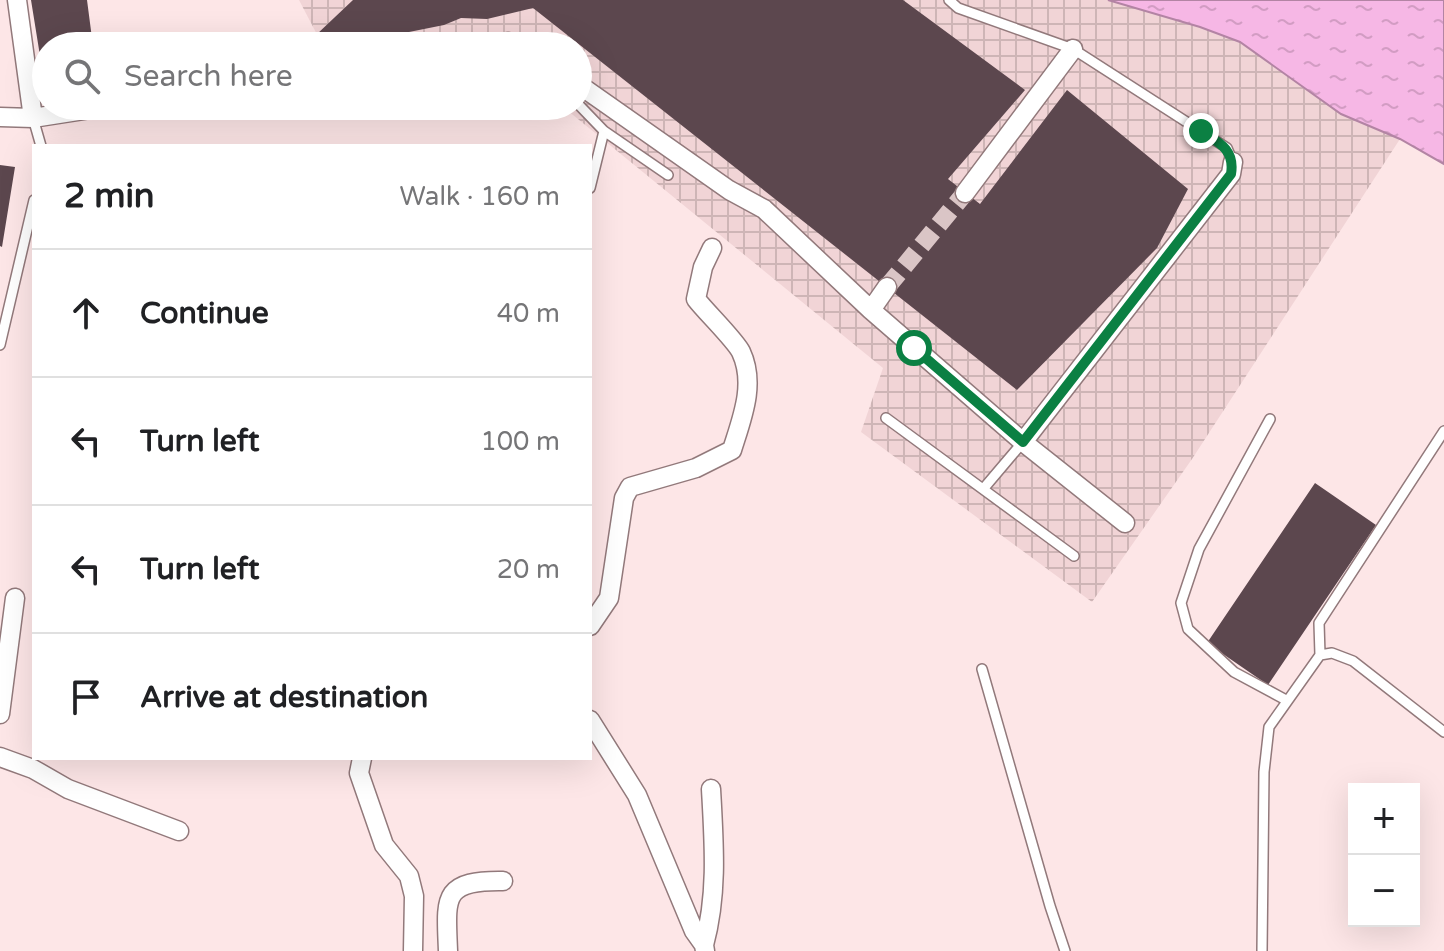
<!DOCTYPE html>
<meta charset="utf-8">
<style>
body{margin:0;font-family:"Varela Round",sans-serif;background:#f6f6f6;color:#202124}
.controls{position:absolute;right:24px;bottom:24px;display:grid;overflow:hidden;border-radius:0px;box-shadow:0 8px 32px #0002}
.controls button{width:72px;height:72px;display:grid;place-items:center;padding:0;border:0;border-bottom:2px solid #e0e0e0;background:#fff;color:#202124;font:40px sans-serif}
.stop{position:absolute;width:24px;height:24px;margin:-18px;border:6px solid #0b8043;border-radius:50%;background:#fff}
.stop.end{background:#0b8043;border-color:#fff;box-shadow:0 2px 8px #0008}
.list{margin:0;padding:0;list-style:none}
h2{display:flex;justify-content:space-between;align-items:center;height:104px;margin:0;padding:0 32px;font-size:34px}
h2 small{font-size:26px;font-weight:400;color:#757577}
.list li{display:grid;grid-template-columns:52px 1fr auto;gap:24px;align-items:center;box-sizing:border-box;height:128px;padding:0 32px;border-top:2px solid #e0e0e0}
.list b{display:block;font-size:30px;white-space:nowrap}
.list em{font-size:26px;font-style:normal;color:#757577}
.icon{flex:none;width:44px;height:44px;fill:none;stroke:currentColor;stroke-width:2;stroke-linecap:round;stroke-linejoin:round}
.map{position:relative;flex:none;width:1444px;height:951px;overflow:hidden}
.search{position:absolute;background:#fff;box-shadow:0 8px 32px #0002;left:32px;top:32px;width:560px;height:88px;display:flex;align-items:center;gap:20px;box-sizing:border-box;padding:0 28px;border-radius:44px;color:#757577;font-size:30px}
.panel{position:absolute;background:#fff;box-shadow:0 8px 32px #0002;left:32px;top:144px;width:560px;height:616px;border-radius:0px}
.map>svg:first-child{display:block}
.industrial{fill:url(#industrial-grid)}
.water{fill:url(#water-ripples);stroke:#b384a4;stroke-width:2}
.building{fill:#5c474e}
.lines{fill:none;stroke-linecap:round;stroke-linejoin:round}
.minor-tunnel{stroke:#dac5c6;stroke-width:18;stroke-dasharray:18 9;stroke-linecap:butt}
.service-casing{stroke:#92797b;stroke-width:12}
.minor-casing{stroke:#92797b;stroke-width:21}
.service{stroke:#fff;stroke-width:9}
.minor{stroke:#fff;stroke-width:18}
.route{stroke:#0b8043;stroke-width:10}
</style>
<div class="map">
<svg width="1444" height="951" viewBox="0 0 1444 951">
<defs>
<pattern id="industrial-grid" width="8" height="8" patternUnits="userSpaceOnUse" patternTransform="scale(2)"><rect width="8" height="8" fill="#f1d4d6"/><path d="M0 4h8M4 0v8" fill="none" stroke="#ceb5b6"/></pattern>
<pattern id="water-ripples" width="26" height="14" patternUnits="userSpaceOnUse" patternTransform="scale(2)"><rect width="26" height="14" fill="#f6b7e5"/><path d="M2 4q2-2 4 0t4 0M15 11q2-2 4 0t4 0" fill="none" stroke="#d29cc3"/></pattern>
</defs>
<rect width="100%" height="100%" fill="#fde6e7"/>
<path class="industrial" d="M299,0H1108L1200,27L1240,42L1341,114L1400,139L1192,459L1092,602L861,432L883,368L562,106H578V46H323Z"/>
<path class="water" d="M1108,0H1444V164L1400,139L1341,114L1240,42L1200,27Z"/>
<path class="building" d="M31,0H87L93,46H46V93Z
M353,0H903L1025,90L948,179L980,204L1067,90L1188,189L1157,248L1017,390L533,8L487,19L461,18L444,25L384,37L316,35Z
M0,165L15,167L2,247L0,246Z
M1315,483L1376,525L1268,685L1207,643Z"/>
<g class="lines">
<path class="minor-tunnel" d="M887,287L965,193"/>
<defs>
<path id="service" d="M949,0L958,8L1073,49L1227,148L1233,162
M578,104L604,131L668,175
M33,118L41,146
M590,188L604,131
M0,345L34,200
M886,418L1074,556
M1270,419L1199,549L1181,603L1188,629L1234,672L1286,700
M984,488L1023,442
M1320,655L1319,623L1444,431
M982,669L1050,906L1065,951
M1262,951L1264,772L1269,727L1320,655L1332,653L1353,661L1444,732"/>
<path id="minor" d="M17,0L33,118
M486,46L508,42L517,46
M578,84L729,190L764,209L871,310L1023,442L1125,523
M0,117L33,118L110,106
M965,193L1073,49
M871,310L887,287
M1023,442L1231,174L1233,162
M590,626L609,598L624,498L630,487L696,468L732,450C742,418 756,384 741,352C735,340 706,312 696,299L703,267L712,248
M0,714L15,598
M590,720L637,795L694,931L704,945L705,951
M0,757L33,769L68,789L179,831
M362,758L359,773L384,845L409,876L414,896L413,951
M704,945C718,894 714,843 711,789
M448,951C446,898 441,880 503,881"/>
</defs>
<use href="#service" class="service-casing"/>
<use href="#minor" class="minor-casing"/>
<use href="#service" class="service"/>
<use href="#minor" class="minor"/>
</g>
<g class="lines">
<path class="route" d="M914,348L1023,442L1231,174C1235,150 1220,143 1201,131"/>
</g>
</svg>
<div class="controls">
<button>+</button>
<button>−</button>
</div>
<div class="stop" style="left:914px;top:348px"></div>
<div class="stop end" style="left:1201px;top:131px"></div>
<div class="search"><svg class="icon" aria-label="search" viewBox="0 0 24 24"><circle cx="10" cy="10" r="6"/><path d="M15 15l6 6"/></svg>Search here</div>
<section class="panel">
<h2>2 min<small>Walk · 160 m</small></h2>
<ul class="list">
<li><svg class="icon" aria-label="ahead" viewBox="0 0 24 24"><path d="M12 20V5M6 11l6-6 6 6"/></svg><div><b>Continue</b></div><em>40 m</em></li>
<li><svg class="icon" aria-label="left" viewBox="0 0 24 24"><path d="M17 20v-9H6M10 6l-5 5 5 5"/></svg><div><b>Turn left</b></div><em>100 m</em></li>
<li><svg class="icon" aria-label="left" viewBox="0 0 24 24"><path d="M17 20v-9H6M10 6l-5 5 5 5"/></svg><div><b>Turn left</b></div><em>20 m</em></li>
<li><svg class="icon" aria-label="arrive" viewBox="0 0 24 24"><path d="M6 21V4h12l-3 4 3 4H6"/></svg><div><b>Arrive at destination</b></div></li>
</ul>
</section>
</div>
